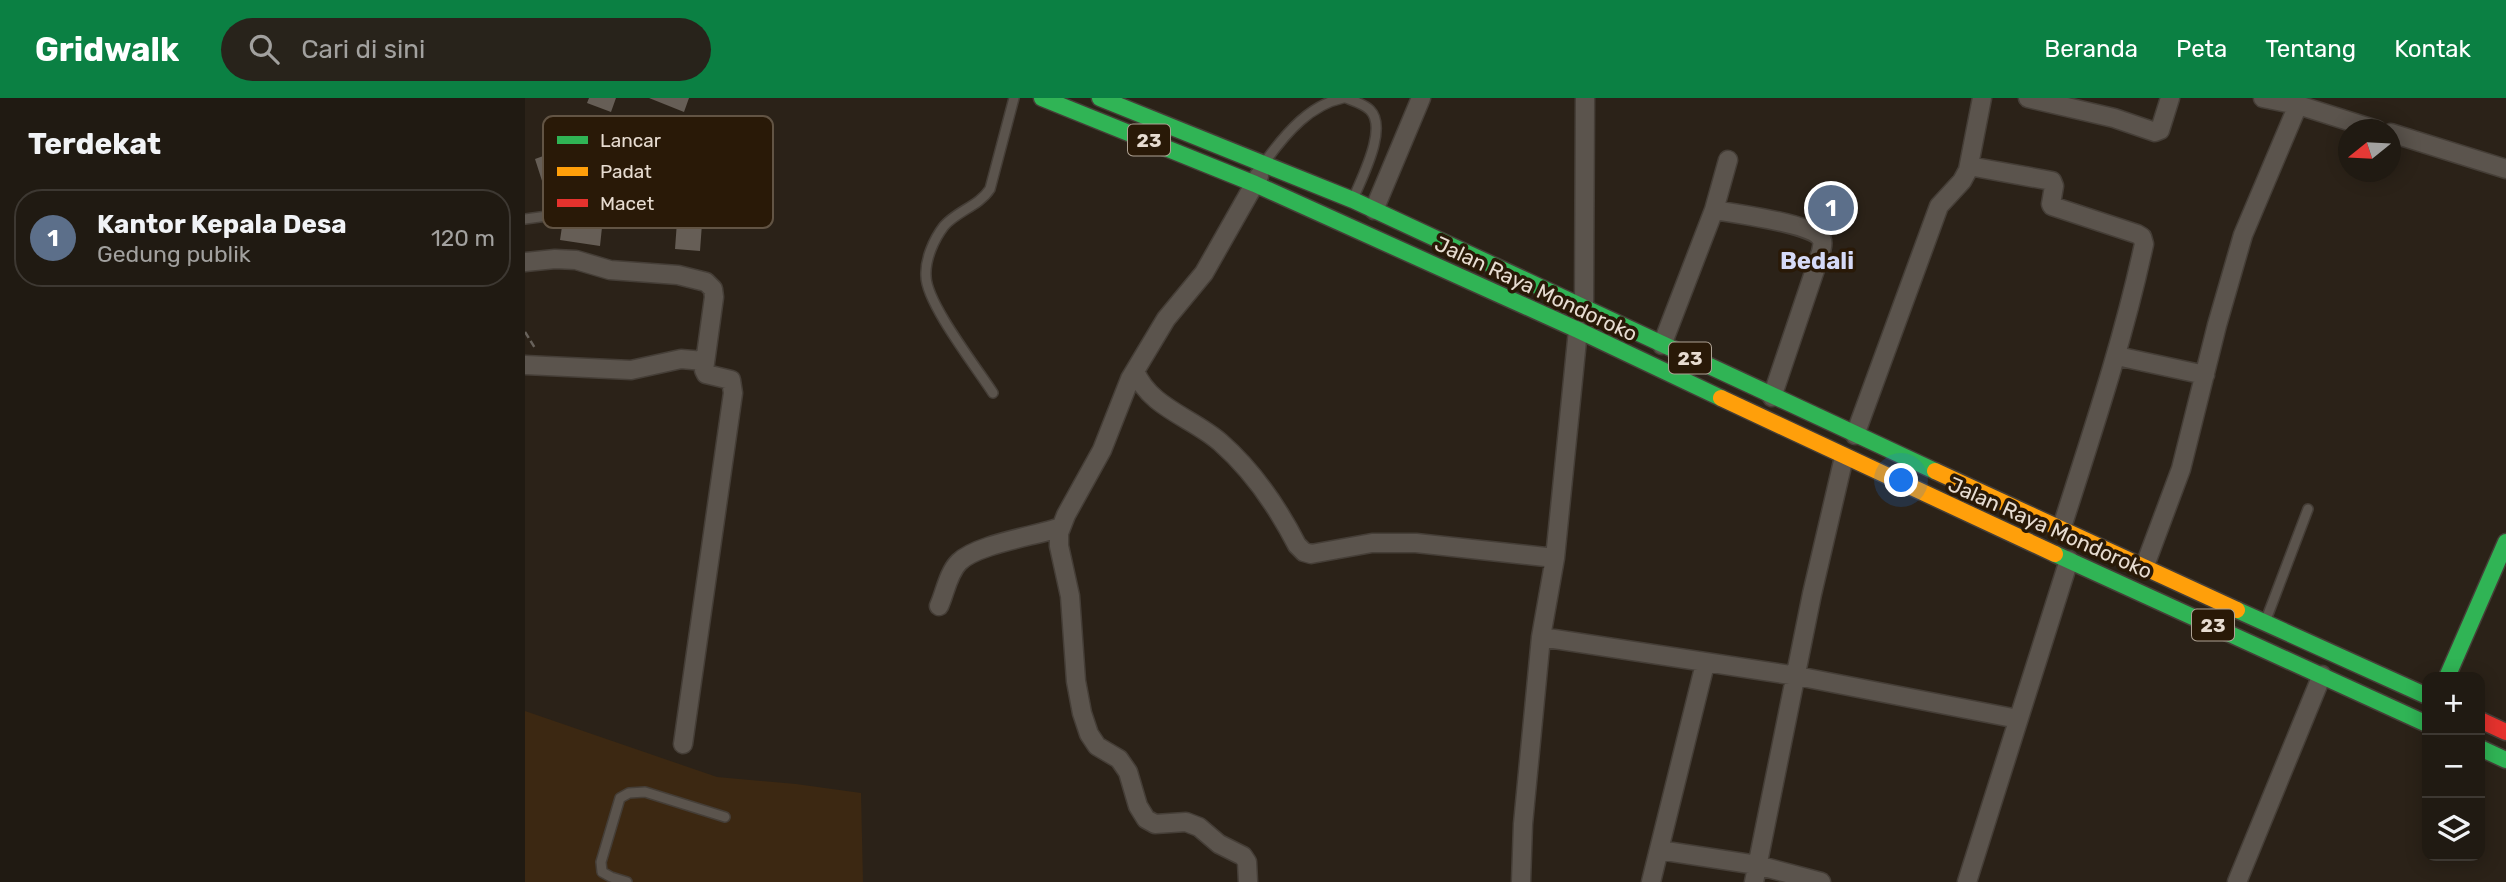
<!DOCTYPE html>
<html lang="id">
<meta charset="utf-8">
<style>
body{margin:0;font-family:Rubik,sans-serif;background:#28231b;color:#f1f3f6}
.controls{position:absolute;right:21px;bottom:21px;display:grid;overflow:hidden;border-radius:14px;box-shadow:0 4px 18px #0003}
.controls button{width:63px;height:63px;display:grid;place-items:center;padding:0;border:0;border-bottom:2px solid #3d3832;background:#201a12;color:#f1f3f6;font:35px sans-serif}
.compass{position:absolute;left:1813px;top:21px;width:63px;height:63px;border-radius:50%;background:#201a12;box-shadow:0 4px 18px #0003;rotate:252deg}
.you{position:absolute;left:1377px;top:383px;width:24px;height:24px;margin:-18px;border:5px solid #fff;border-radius:50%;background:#1a73e8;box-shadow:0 0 0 10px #1a73e833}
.badge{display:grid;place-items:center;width:46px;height:46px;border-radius:50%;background:#0b8043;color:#fff;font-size:23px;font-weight:700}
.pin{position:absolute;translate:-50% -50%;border:4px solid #fff;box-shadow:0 2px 7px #0006}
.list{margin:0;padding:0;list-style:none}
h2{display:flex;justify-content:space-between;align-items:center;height:91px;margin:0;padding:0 28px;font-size:30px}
h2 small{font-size:23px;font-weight:400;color:#a2a19f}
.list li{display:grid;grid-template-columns:46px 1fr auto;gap:21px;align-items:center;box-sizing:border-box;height:98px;margin:0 14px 14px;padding:0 14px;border:2px solid #3d3832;border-radius:28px}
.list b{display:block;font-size:26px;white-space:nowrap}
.list p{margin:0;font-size:23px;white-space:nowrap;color:#a2a19f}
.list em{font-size:23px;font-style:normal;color:#a2a19f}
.icon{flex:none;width:38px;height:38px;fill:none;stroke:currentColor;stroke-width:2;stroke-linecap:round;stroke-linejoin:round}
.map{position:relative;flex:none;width:1981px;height:784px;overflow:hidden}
header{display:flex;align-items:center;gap:42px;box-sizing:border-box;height:98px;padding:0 35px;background:#0b8043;color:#fff}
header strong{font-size:33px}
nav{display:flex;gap:38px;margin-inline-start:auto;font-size:24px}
.search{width:490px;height:63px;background:#28231b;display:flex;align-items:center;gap:18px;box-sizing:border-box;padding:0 24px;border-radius:38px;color:#a2a19f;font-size:26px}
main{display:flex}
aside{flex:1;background:#201a12}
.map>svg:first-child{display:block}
.built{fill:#3c2812}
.building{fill:#665e56}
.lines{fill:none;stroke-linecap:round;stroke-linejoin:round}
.lane-casing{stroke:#453e37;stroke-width:12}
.street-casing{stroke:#453e37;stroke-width:21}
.fast-casing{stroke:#453e37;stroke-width:19}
.slow-casing{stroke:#453e37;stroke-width:19}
.jam-casing{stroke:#453e37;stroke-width:19}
.path{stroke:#68625b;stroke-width:2.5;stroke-dasharray:7 3.5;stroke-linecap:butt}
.lane{stroke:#5b544d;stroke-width:9}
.street{stroke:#5b544d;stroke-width:18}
.fast{stroke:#30b455;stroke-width:16}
.slow{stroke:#ff9f0a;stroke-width:16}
.jam{stroke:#e5322d;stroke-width:16}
.labels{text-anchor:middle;stroke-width:7;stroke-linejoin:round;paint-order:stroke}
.shield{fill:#291907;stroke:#aea294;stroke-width:2}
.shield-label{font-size:19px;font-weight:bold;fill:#e7dcd1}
.street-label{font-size:21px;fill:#e7dcd1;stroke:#291907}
.quarter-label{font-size:24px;font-weight:bold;fill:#d5daf7;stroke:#291907}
.key{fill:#291907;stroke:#625444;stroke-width:2}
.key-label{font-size:19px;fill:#e7dcd1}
</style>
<header>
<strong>Gridwalk</strong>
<div class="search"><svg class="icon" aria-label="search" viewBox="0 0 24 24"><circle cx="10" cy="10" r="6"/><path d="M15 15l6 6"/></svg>Cari di sini</div>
<nav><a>Beranda</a><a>Peta</a><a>Tentang</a><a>Kontak</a></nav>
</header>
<main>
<aside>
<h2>Terdekat<small></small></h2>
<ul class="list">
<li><span class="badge" style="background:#5c6f8a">1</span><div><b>Kantor Kepala Desa</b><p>Gedung publik</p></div><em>120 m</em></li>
</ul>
</aside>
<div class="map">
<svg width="1981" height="784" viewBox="0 0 1981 784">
<rect width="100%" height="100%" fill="#2b2218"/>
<path class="built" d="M0,613L192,679L271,686L336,695L338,784H0Z"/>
<path class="building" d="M64,0H91L86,14L62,5Z
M124,0H164L159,14Z
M54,45L63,71L18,86L10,61Z
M157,55L182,57L175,153L150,151Z
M1295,88L1326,98L1317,131L1285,122Z
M39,115L78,120L75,148L35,142Z"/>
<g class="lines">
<defs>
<path id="lane" d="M821,0C829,3 839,6 845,12C863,30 837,79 829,99
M742,61C762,34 785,7 818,0
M0,121L117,105
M468,295C452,270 401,205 401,178C400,161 409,141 419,128C432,113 454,108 465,91L489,0
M1742,519L1783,411
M102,784L86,779L77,774L76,764L95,700L104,695L120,694L200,719"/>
<path id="street" d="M1503,0L1589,20L1630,34L1635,32L1645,0
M1738,0L1773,7L1852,32
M1866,35L1981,71
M1444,68L1527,83L1529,88L1526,106L1527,108L1612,136L1617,139L1619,146C1598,244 1566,338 1536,432
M849,112L896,0
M1189,112C1209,115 1285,126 1295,139C1299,143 1297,149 1296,154L1247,299
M0,164L30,161L51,162L85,172L153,177L181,184L188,191L189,199L179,272L181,276L206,282L208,295L158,646
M1059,209L1060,0
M1137,247L1189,112L1203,62
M1592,258L1680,277
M0,267L106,272L156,261L179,263
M610,273C624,309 668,320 695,344C727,372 753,410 772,447L779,454L786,456L847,445H891L1030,460
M1330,337L1414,108L1437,83L1443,72L1457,0
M1619,470L1656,371L1692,227L1718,137L1773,7
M414,508C420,495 423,475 434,464C452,446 511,438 536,429
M1016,539L1272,578L1493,621
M1134,752L1232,767L1296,784
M723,784L722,764L718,758L694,746L674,729L661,724L630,726L621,721L613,708L603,674L594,661L572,648L564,636L557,615L551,583L545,498L534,448V435L541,417L577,352L605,281L641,221L679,175L734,78
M996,784L998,726L1016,539L1030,460L1053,232
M1126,784L1180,566
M1229,784L1287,496L1319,359
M1442,784L1544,462
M1712,784L1797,577"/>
<path id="fast" d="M517,0L730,86L1053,232L1196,300
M575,0L828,102L1410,373
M1530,456L1902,626
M1712,512L1902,598
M1922,579L1981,444
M1955,650L1981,662"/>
<path id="slow" d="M1196,300L1530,456
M1410,373L1712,512"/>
<path id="jam" d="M1955,622L1981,634"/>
</defs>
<use href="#lane" class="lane-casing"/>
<use href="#street" class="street-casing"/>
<use href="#fast" class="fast-casing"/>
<use href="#slow" class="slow-casing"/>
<use href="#jam" class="jam-casing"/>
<path class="path" d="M0,234L10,250"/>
<use href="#lane" class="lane"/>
<use href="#street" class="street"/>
<use href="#fast" class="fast"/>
<use href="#slow" class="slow"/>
<use href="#jam" class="jam"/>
</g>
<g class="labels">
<g class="shield">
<rect x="603" y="26.5" width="42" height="31" rx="5"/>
<rect x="1144" y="244.5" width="42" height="31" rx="5"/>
<rect x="1667" y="511.5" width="42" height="31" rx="5"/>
</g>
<g class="shield-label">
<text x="624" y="49">23</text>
<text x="1165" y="267">23</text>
<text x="1688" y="534">23</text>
</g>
<g class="street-label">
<text transform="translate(1011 191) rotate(25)" y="7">Jalan Raya Mondoroko</text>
<text transform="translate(1525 430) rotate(24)" y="7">Jalan Raya Mondoroko</text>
</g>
<g class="quarter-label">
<text x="1292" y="171">Bedali</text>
</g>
</g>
<rect x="18" y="18" width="230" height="112" rx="10" class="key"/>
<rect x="32" y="38" width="31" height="8" fill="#30b455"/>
<rect x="32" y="69" width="31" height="9" fill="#ff9f0a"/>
<rect x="32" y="101" width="31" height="8" fill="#e5322d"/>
<g class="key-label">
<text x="75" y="49">Lancar</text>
<text x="75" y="80">Padat</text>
<text x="75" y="112">Macet</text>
</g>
</svg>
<div class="controls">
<button>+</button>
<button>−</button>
<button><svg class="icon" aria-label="layers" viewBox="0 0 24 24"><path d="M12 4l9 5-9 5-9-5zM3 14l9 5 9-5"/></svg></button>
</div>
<svg class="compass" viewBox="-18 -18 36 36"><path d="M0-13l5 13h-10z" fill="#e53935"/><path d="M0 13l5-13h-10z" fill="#a2a19f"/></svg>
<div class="you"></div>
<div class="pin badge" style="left:1306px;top:110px;background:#5c6f8a">1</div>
</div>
</main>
